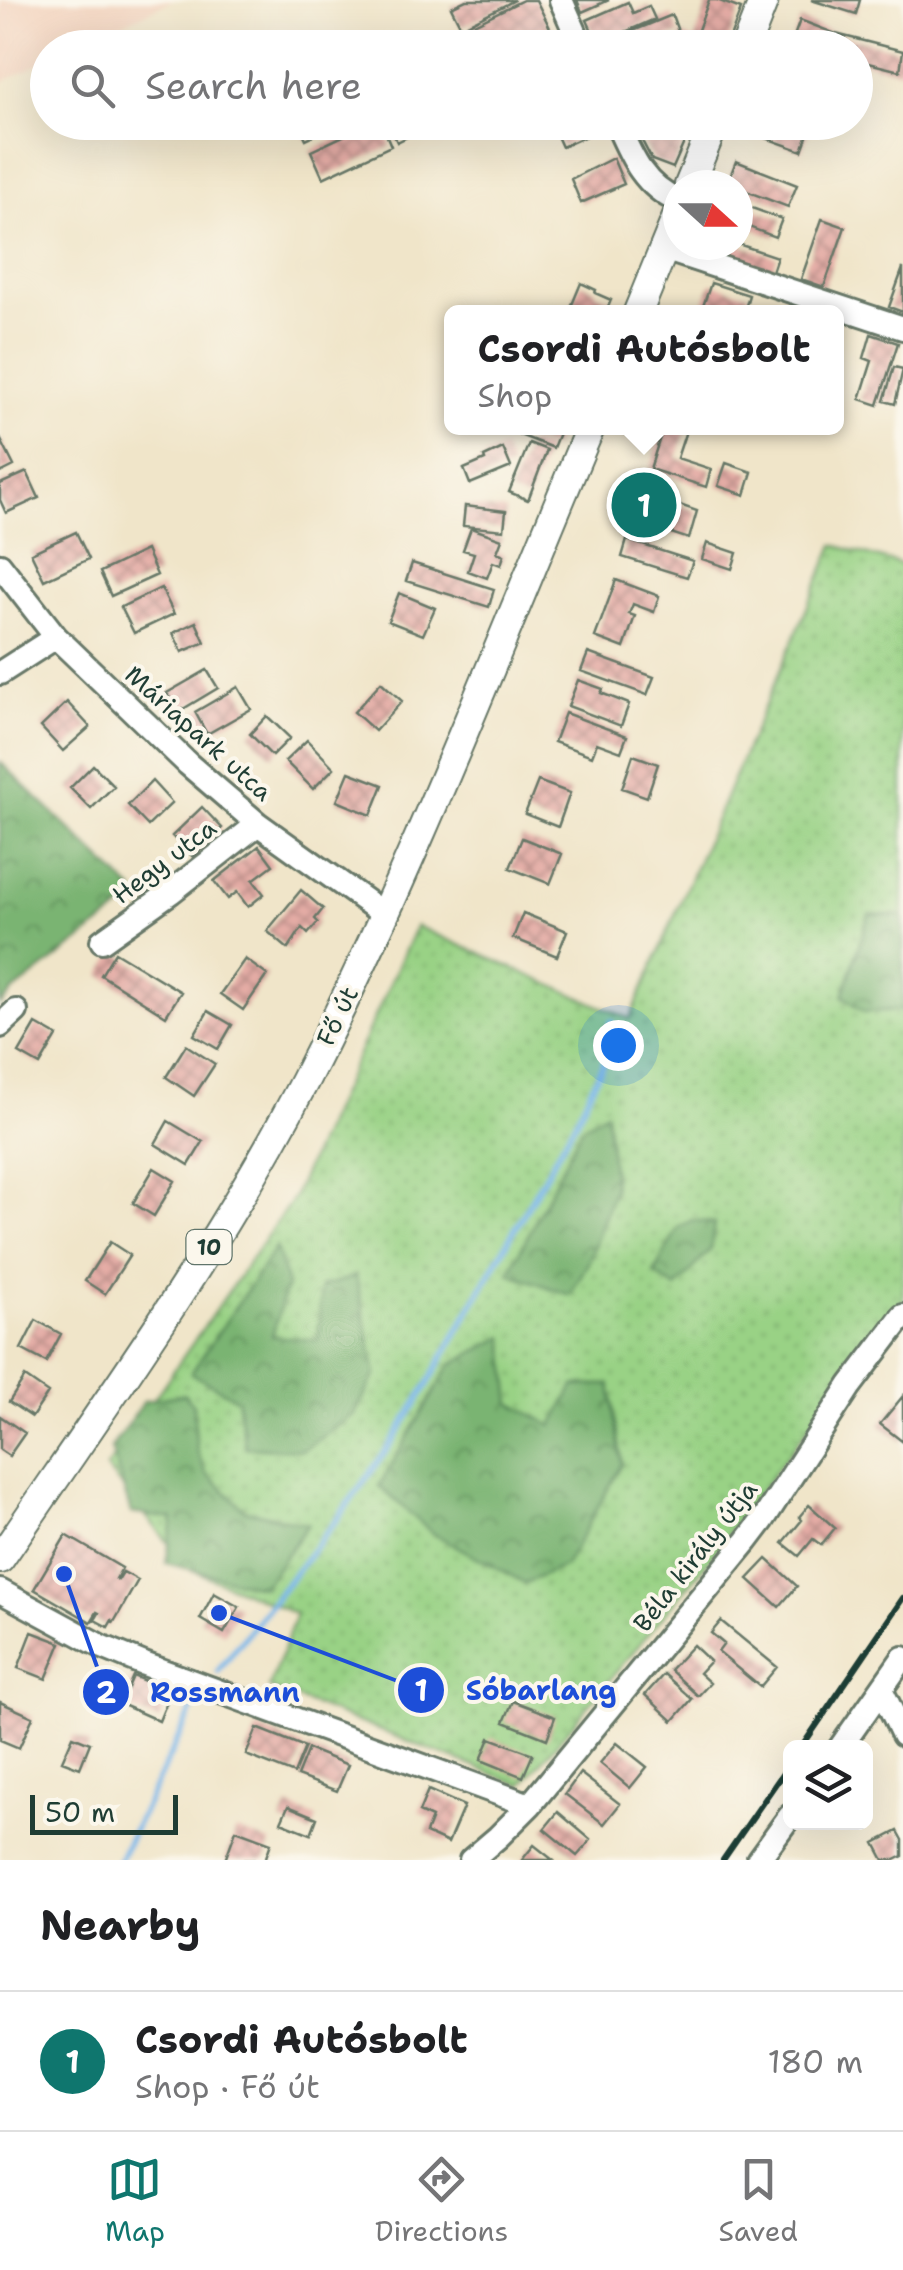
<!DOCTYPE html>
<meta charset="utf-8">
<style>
body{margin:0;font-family:"Shantell Sans",sans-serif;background:#f2f2f2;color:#202124}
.controls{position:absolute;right:30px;bottom:30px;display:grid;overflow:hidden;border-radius:15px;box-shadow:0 10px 40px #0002}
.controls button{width:90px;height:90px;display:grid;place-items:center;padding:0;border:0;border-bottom:2px solid #e0e0e0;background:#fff;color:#202124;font:50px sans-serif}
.compass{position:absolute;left:663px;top:170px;width:90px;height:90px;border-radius:50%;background:#fff;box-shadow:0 10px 40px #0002;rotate:111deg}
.scale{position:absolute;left:30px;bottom:25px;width:148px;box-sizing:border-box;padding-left:10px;border:5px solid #1f3d34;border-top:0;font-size:28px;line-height:35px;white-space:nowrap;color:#1f3d34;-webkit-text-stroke:8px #fbf7ec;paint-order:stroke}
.you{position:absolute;left:618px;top:1045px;width:35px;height:35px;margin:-25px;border:8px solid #fff;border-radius:50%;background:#1a73e8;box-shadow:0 0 0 15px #1a73e833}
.badge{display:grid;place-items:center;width:65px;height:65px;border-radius:50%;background:#0f766e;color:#fff;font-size:32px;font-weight:700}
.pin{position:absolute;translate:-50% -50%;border:5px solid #fff;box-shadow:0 2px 10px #0006}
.popup{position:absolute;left:444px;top:305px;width:400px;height:130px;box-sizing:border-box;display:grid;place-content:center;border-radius:15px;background:#fff;filter:drop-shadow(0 2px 8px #0005);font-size:32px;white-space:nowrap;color:#757577}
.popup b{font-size:38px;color:#202124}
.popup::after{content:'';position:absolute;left:50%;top:100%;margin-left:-20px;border:20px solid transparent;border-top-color:#fff}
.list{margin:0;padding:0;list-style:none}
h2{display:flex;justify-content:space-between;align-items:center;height:130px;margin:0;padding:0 40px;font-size:42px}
h2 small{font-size:32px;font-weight:400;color:#757577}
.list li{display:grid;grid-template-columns:65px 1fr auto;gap:30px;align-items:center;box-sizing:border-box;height:140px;padding:0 40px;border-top:2px solid #e0e0e0}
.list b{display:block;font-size:38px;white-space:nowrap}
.list p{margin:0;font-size:32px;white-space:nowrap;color:#757577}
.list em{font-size:32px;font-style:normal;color:#757577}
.icon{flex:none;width:55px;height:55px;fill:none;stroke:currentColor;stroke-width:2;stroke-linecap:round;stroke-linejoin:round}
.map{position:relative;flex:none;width:903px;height:1860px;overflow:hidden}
.search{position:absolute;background:#fff;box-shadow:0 10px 40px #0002;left:30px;right:30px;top:30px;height:110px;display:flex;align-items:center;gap:25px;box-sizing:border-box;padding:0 35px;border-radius:55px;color:#757577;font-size:38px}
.sheet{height:270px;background:#fff}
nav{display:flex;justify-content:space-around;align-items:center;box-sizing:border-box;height:140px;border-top:2px solid #e0e0e0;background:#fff;font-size:28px;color:#757577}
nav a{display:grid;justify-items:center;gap:5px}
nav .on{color:#0f766e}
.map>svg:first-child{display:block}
.built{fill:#f3d4bf}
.grass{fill:url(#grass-dots);stroke:#5c885c;stroke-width:2.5}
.forest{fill:url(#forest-crowns);stroke:#4c7853;stroke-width:2.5}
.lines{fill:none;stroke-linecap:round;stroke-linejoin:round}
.stream{stroke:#73b4e8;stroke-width:6}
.building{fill:url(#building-cross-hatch)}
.minor-casing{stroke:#687868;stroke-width:28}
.major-casing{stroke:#687868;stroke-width:32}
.minor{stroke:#fff;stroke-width:22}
.major{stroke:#fff;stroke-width:28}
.rail{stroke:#1f3d34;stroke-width:6}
.labels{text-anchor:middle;stroke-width:8;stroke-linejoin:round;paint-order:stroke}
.shield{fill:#fbf7ec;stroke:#61756b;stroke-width:2.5}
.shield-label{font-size:22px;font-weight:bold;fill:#1f3d34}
.street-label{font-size:25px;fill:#1f3d34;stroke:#fbf7ec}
.leader{fill:none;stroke:#1d4ed8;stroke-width:4}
.callout-dot{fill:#1d4ed8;stroke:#fbf7ec;stroke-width:4}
.mark-label{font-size:30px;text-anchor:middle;font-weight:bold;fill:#fff}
.callout-label{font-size:28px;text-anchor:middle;font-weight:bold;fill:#1d4ed8;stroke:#fbf7ec;stroke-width:8;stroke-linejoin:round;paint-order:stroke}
</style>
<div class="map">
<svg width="903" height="1860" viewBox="0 0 903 1860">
<defs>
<pattern id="grass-dots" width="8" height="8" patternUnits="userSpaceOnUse" patternTransform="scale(2.5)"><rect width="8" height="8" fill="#99d285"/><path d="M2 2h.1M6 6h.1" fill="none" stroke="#83b573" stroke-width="1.8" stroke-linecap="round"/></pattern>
<pattern id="forest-crowns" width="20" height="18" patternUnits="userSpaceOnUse" patternTransform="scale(2.5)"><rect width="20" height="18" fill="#7ab472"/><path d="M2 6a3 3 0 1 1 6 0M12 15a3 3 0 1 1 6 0" fill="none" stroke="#63945e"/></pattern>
<pattern id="building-cross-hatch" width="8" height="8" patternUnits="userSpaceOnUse" patternTransform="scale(2.5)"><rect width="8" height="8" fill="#e4aca5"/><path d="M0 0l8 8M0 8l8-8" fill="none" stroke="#b88d87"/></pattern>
</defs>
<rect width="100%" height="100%" fill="#fbf7ec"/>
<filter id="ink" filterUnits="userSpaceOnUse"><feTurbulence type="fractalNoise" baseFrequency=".01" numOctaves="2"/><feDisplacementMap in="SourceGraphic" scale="20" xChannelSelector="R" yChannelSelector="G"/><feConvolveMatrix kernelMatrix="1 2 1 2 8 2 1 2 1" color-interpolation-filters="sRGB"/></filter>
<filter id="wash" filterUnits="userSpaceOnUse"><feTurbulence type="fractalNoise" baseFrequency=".0048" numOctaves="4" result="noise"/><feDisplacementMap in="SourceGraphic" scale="40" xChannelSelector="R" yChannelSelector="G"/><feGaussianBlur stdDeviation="2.25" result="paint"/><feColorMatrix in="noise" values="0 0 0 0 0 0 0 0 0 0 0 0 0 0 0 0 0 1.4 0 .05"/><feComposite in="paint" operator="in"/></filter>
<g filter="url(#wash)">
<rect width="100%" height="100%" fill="#f0e5c9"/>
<path class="built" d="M0,0H173L74,47L48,48L47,60L0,83Z"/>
<path class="grass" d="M834,545L903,565V1302L699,1573L522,1785L269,1688L296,1614L190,1569L106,1468L292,1200L416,926L630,1019Z"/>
<path class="forest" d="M0,762L134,891L133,900L14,991L0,1005Z
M869,914L903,916V1010L864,1012L843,996Z
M606,1112L614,1189L589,1261L570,1295L509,1273L582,1127Z
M692,1220L714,1223L711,1249L676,1288L654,1273L678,1228Z
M276,1247L287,1285L272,1336L318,1340L321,1287L356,1276L376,1374L355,1414L303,1450L245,1447L237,1399L191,1373Z
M504,1337L511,1403L553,1426L574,1386L610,1384L622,1464L565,1566L525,1583L432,1533L379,1486L451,1364Z
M185,1394L193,1405L197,1451L206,1473L245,1510L308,1524L263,1587L166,1563L173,1519L131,1513L111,1448L144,1401Z"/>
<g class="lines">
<path class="stream" d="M218,1671L341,1514L395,1438L428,1384L576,1120L606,1058L611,1022
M119,1860L197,1700"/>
</g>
<g id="blocks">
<path class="building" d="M466,0H515L461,27L451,7Z
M523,0H536L552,32L532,42L525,29L486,48H481L470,26Z
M577,0H609L582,12Z
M709,0H717L741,9L726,48H677L681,35L694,41Z
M811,0H860L856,14Z
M628,2L633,13L649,6L655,19L598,44L587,20Z
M672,15L679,34L645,48H619L616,38Z
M800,20L836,34L903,51L900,71L856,60V48H814L793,39Z
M298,122H331L333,126L306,139Z
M360,122H381L391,146L323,178L311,151L358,129L356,124Z
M388,122H437L397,142Z
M562,122H596L599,130L562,147L557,136L567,131Z
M663,122H693L673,168L652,160L636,129L645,125L647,130L660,129Z
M753,122H785L809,131L802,151L749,132Z
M613,158L624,184L581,203L571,179Z
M736,161L797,185L788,207L738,188V185L727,184Z
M738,203L782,219L775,237L738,223Z
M822,219L845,227L824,287L801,279Z
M738,244L777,257L772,272L704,250L706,245Z
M903,268V312L889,307Z
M581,283L596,290L595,293L611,300L606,312H569Z
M711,283L749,295L744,312H701Z
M871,334L898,343L878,405L860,399L872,361L864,358Z
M894,367L903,369L895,404L884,401Z
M520,428H561L553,448L517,434Z
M663,428H687L677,458L711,469L706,487L650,469Z
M0,438L14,466L0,473Z
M529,443L547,450L528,500L509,492Z
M503,448L511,467L470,484L464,469L485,460L484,457Z
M726,463L752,472L745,495L718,486Z
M27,472L39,498L6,513L0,500V484Z
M657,491L673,496L671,502L697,511L689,539L659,529L656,538L630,530L640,498L654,502Z
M465,506L506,511L504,530L463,526Z
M471,528L502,539L497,552L504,555L501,565L493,562L487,578L468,571L474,553L463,550Z
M76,532L89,559L44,580L31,553Z
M627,540L693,561L687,577L622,557Z
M707,543L737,553L732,569L702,559Z
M146,550L157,575L111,596L100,572Z
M412,563L494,589L489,607L406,581Z
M616,580L659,596L654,612L633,604L629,614L635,616L624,648L595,637Z
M161,588L174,614L134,633L121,607Z
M399,593L435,608L423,635L388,621Z
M196,622L205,642L182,652L173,633Z
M588,653L654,677L647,695L581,671Z
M207,670L218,688L178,712L167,693Z
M578,680L603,689L601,693L629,704L621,726L568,706Z
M381,682L402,701L375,731L354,712Z
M238,687L251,709L207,734L195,712Z
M67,702L90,727L63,751L41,727Z
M565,713L627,736L621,752L597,743L592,756L554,742Z
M267,716L290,738L272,756L250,734Z
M307,740L334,768L313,789L285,761Z
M633,755L658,764L647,797L622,788Z
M93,765L114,786L91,809L70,788Z
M349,772L383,785L371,815L337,801Z
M152,781L172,803L148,826L128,805Z
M538,781L570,793L558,827L525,814Z
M202,807L222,828L193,857L172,836Z
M522,838L562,854L550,884L510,868Z
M259,846L273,865L253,880L264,894L248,907L237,892L228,899L214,881Z
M301,890L323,909L315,919L318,922L308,934L302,928L288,949L267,931Z
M523,913L567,931L557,956L513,938Z
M115,952L181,992L166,1016L101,975Z
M245,959L267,975L243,1010L220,994Z
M208,1011L232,1025L218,1049L194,1035Z
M36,1024L57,1036L40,1065L19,1053Z
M186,1045L215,1064L194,1096L166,1077Z
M168,1121L203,1142L189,1165L155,1144Z
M154,1168L175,1181L154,1216L133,1203Z
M110,1242L130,1255L105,1294L85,1281Z
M36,1320L61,1334L46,1362L21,1349Z
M25,1377L48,1393L32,1417L9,1402Z
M903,1396V1442L880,1424Z
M0,1416L25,1433L9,1456L0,1450Z
M809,1505L835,1528L821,1545L813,1539L799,1556L783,1543L802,1520L799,1517Z
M66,1535L122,1568L116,1579L118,1580L123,1572L138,1580L114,1622L112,1620L108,1627L95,1620L99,1613L97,1612L91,1622L34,1589Z
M767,1559L797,1586L779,1607L748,1579Z
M214,1593L239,1607L224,1633L200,1619Z
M721,1621L777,1667L760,1687L718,1652L724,1644L711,1633Z
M32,1632L61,1643L46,1679L18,1668Z
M693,1645L710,1661L699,1673L710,1683L698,1696L670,1670Z
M664,1674L692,1699L673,1721L645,1695Z
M133,1676L171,1692L159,1721L121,1704Z
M513,1701L555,1717L547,1739L504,1722Z
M0,1702L33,1717L19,1748L0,1740Z
M257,1728L305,1747L294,1774L246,1755Z
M73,1736L90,1743L80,1768L62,1761Z
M490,1738L533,1754L523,1777L481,1760Z
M617,1743L647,1767L630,1788L600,1763Z
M308,1749L348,1765L337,1791L297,1776Z
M580,1773L620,1804L604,1824L565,1794Z
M428,1790L464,1806L448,1843L426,1833L432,1818L419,1812Z
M288,1806L317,1818L311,1834L281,1822Z
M558,1812L591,1840L577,1856L544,1829Z
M236,1830L271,1843L265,1860H225Z
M898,1831L903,1840V1856L895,1860H884L875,1843Z
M534,1845L553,1860H522Z"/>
</g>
</g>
<g filter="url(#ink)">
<use href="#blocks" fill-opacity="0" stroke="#687868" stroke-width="2.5"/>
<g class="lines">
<defs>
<path id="minor" d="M561,0L582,48
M616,122C631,156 643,186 678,201
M664,249L903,328
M0,565L56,637L188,764L258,824L385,915
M0,673L56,637
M102,941L171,892L258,824
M0,1026L16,1011
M0,1591L103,1647L144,1664L530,1805
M882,1691L903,1735
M840,1748L903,1658
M471,1860L498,1837L530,1805L747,1541L763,1520L850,1386L903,1316
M758,1860L790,1816"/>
<path id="major" d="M745,48L764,0
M689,185L715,122
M638,312L678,214
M0,1559C106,1403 218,1249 305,1080C413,869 498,646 590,428"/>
</defs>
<use href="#minor" class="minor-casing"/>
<use href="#major" class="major-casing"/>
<use href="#minor" class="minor"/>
<use href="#major" class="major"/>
<path class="rail" d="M801,1748L903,1598
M723,1860L790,1763"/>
</g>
</g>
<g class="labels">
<rect class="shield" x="186.5" y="1230" width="45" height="34" rx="8"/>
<g class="shield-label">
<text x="209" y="1255">10</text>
</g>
<g class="street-label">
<text transform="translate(199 733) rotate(42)" y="9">Máriapark utca</text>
<text transform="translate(164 861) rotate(-37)" y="9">Hegy utca</text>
<text transform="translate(337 1016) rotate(-64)" y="9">Fő út</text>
<text transform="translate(695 1556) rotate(-52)" y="9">Béla király útja</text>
</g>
</g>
<path class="leader" d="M219 1613L421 1690M64 1574L106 1692"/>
<g class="callout-dot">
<circle cx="219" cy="1613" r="10"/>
<circle cx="64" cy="1574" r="10"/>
<circle cx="421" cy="1690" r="25"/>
<circle cx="106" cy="1692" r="25"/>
</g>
<g class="mark-label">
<text x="421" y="1701">1</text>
<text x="106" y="1703">2</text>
</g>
<g class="callout-label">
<text x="541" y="1700">Sóbarlang</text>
<text x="225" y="1702">Rossmann</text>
</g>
</svg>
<div class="controls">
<button><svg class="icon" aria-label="layers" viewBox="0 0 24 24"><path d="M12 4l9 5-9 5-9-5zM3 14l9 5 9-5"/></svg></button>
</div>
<svg class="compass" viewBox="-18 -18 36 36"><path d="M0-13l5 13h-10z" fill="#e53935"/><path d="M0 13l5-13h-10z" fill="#757577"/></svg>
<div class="scale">50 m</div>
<div class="you"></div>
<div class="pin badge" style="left:644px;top:505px">1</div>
<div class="popup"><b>Csordi Autósbolt</b>Shop</div>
<div class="search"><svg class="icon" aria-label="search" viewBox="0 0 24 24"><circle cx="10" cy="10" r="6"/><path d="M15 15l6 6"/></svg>Search here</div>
</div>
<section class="sheet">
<h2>Nearby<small></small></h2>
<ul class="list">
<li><span class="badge">1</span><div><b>Csordi Autósbolt</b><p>Shop · Fő út</p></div><em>180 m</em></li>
</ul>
</section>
<nav>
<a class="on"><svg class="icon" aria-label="map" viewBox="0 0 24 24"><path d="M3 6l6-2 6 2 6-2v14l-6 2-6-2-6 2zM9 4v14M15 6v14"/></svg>Map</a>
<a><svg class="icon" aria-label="directions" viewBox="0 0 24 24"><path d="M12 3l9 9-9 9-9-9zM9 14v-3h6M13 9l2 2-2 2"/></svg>Directions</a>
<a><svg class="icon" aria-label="saved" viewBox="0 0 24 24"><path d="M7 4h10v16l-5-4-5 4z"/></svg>Saved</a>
</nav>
